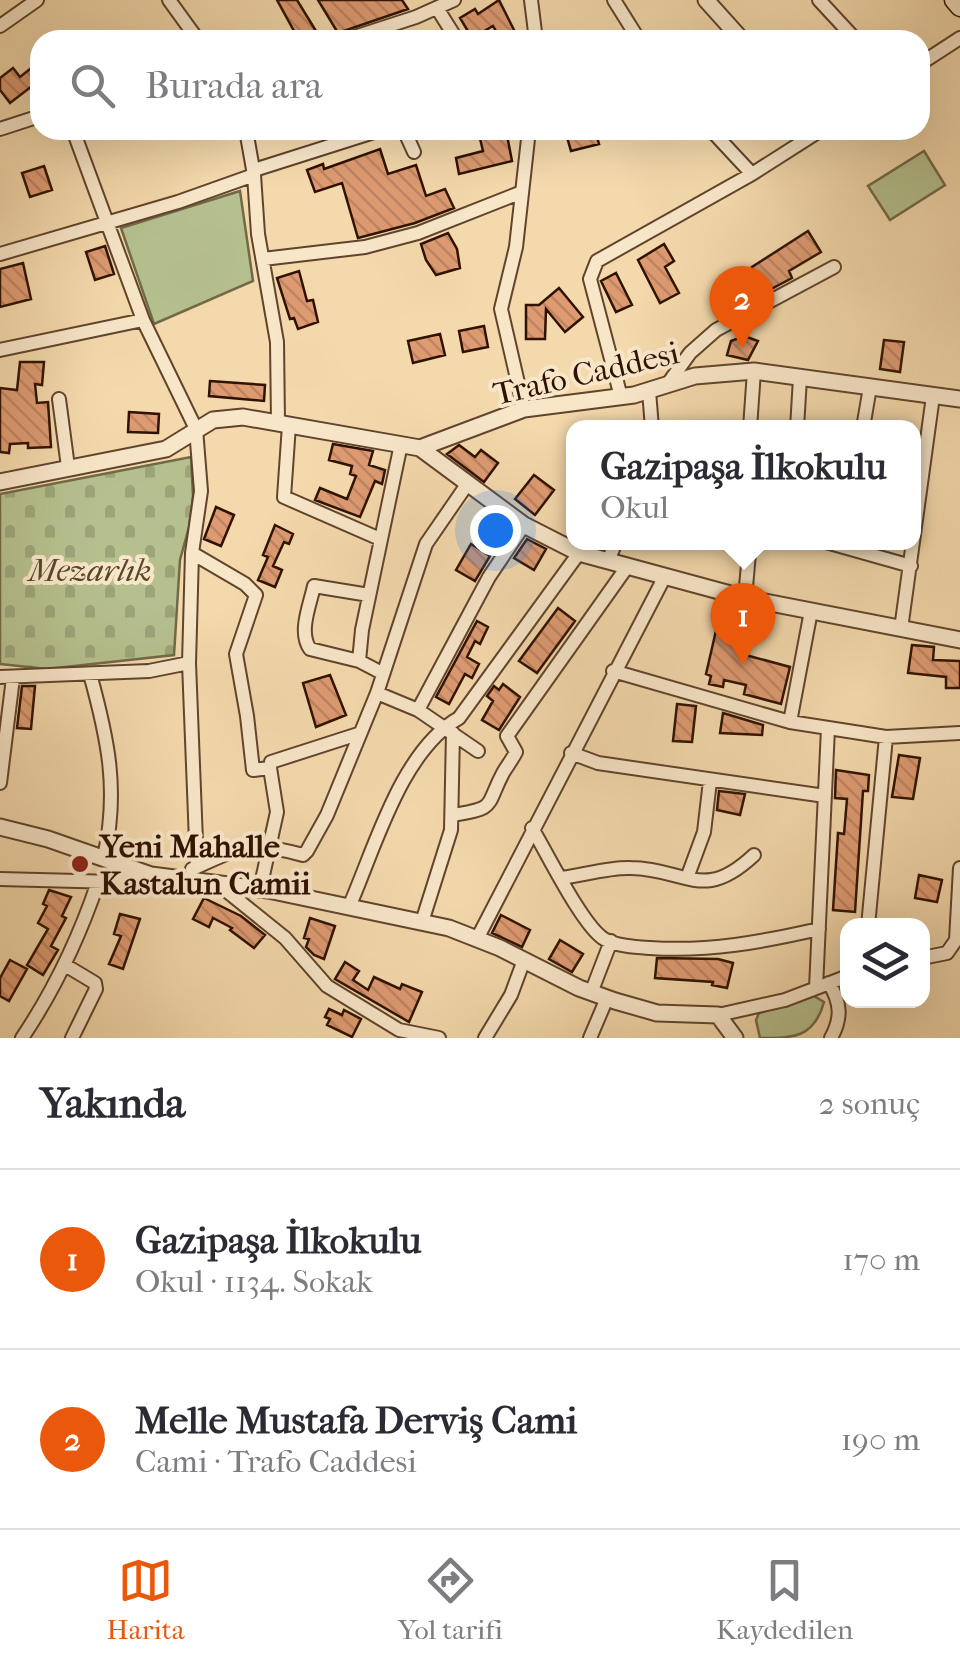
<!DOCTYPE html>
<html lang="tr">
<meta charset="utf-8">
<style>
body{margin:0;font-family:"IM FELL French Canon",serif;background:#f7f7f7;color:#2b2b33}
.controls{position:absolute;right:30px;bottom:30px;display:grid;overflow:hidden;border-radius:20px;box-shadow:0 10px 40px #0002}
.controls button{width:90px;height:90px;display:grid;place-items:center;padding:0;border:0;border-bottom:2px solid #e1e1e2;background:#fff;color:#2b2b33;font:50px sans-serif}
.you{position:absolute;left:495px;top:530px;width:35px;height:35px;margin:-25px;border:8px solid #fff;border-radius:50%;background:#1a73e8;box-shadow:0 0 0 15px #1a73e833}
.badge{display:grid;place-items:center;width:65px;height:65px;border-radius:50%;background:#ea580c;color:#fff;font-size:32px;font-weight:700}
.pin{position:absolute;translate:-50% -82px;filter:drop-shadow(0 2px 5px #0008)}
.pin::after{content:'';position:absolute;top:52px;width:35px;height:30px;background:inherit;clip-path:polygon(0 0,100% 0,50% 100%)}
.popup{position:absolute;left:566px;top:420px;width:355px;height:130px;box-sizing:border-box;display:grid;place-content:center;border-radius:20px;background:#fff;filter:drop-shadow(0 2px 8px #0005);font-size:32px;white-space:nowrap;color:#7c7c81}
.popup b{font-size:38px;color:#2b2b33}
.popup::after{content:'';position:absolute;left:50%;top:100%;margin-left:-20px;border:20px solid transparent;border-top-color:#fff}
.list{margin:0;padding:0;list-style:none}
h2{display:flex;justify-content:space-between;align-items:center;height:130px;margin:0;padding:0 40px;font-size:42px}
h2 small{font-size:32px;font-weight:400;color:#7c7c81}
.list li{display:grid;grid-template-columns:65px 1fr auto;gap:30px;align-items:center;box-sizing:border-box;height:180px;padding:0 40px;border-top:2px solid #e1e1e2}
.list b{display:block;font-size:38px;white-space:nowrap}
.list p{margin:0;font-size:32px;white-space:nowrap;color:#7c7c81}
.list em{font-size:32px;font-style:normal;color:#7c7c81}
.icon{flex:none;width:55px;height:55px;fill:none;stroke:currentColor;stroke-width:2;stroke-linecap:round;stroke-linejoin:round}
.map{position:relative;flex:none;width:960px;height:1038px;overflow:hidden}
.search{position:absolute;background:#fff;box-shadow:0 10px 40px #0002;left:30px;right:30px;top:30px;height:110px;display:flex;align-items:center;gap:25px;box-sizing:border-box;padding:0 35px;border-radius:30px;color:#7c7c81;font-size:38px}
.sheet{height:490px;background:#fff}
nav{display:flex;justify-content:space-around;align-items:center;box-sizing:border-box;height:140px;border-top:2px solid #e1e1e2;background:#fff;font-size:28px;color:#7c7c81}
nav a{display:grid;justify-items:center;gap:5px}
nav .on{color:#ea580c}
.map>svg:first-child{display:block}
.green{fill:#b5c08e;stroke:#726948;stroke-width:2.5}
.cemetery{fill:url(#cemetery-stones);stroke:#726948;stroke-width:2.5}
.building{fill:url(#building-back-hatch);stroke:#2f1201;stroke-width:2.5}
.lines{fill:none;stroke-linecap:round;stroke-linejoin:round}
.minor-casing{stroke:#60442c;stroke-width:16}
.tertiary-casing{stroke:#60442c;stroke-width:19}
.secondary-casing{stroke:#2f1201;stroke-width:21}
.minor{stroke:#f8e6c9;stroke-width:12}
.tertiary{stroke:#f8e6c9;stroke-width:15}
.secondary{stroke:#f8e6c9;stroke-width:18}
.poi-dot{fill:#8f2418;stroke:#f8e6c9;stroke-width:4}
.labels{text-anchor:middle;stroke-width:8;stroke-linejoin:round;paint-order:stroke}
.street-label{font-size:32px;fill:#2f1201;stroke:#f8e6c9}
.park-label{font-size:32px;font-style:italic;fill:#57462b;stroke:#f8e6c9}
.poi-label{font-size:32px;font-weight:bold;fill:#2f1201;stroke:#f8e6c9;text-anchor:start}
</style>
<div class="map">
<svg width="960" height="1038" viewBox="0 0 960 1038">
<defs>
<pattern id="cemetery-stones" width="16" height="16" patternUnits="userSpaceOnUse" patternTransform="scale(2.5)"><rect width="16" height="16" fill="#b5c08e"/><path d="M2 7V4a2 2 0 0 1 4 0v3zM10 15v-3a2 2 0 0 1 4 0v3z" fill="#9ca479"/></pattern>
<pattern id="building-back-hatch" width="6" height="6" patternUnits="userSpaceOnUse" patternTransform="scale(2.5)"><rect width="6" height="6" fill="#de9b72"/><path d="M-1 5l2 2M0 0l6 6M5-1l2 2" fill="none" stroke="#bf8461"/></pattern>
</defs>
<rect width="100%" height="100%" fill="#f4d9ac"/>
<filter id="stains"><feTurbulence type="fractalNoise" baseFrequency=".002" numOctaves="4"/><feColorMatrix values="0 0 0 0 .2 0 0 0 0 .09 0 0 0 0 .02 0 0 0 .5 -.17"/></filter>
<radialGradient id="worn" r=".72"><stop offset=".6" stop-color="#630" stop-opacity="0"/><stop offset="1" stop-color="#630" stop-opacity=".3"/></radialGradient>
<path class="green" d="M924,151L945,185L890,220L868,186Z
M240,191L253,281L154,324L121,228Z
M814,996L824,1002C814,1038 794,1038 760,1038L756,1020L759,1013Z"/>
<path class="cemetery" d="M191,457L193,496L189,527L180,560L174,655L47,669L0,664V494Z"/>
<path class="building" d="M277,0H297L319,36L299,40Z
M318,0H402L408,9L338,33Z
M499,0L519,40H501L493,26L472,38L460,18L475,9L478,14Z
M40,61V80L10,103L0,90V78L13,68L20,77Z
M478,130H506L512,161L459,174L456,158L483,151Z
M565,130H595L599,144L571,151Z
M380,149L388,174L416,165L426,196L445,189L454,208L415,223L358,238L342,183L315,192L307,170L323,164L324,169Z
M44,166L52,190L30,197L22,173Z
M808,231L821,252L789,271L792,278L728,312L717,293L755,273L752,267Z
M448,233L457,249L460,268L436,275L426,260L421,244Z
M664,244L674,261L665,267L679,293L660,303L638,260Z
M105,246L114,274L95,280L86,252Z
M23,263L31,299L0,307V269Z
M299,271L307,301L313,300L318,322L298,329L294,318L290,319L277,278Z
M616,273L632,305L616,312L601,281Z
M559,288L583,317L565,332L546,309L545,339H526V305H539Z
M484,326L488,347L463,352L459,331Z
M440,334L445,355L413,363L408,341Z
M744,336L758,341L748,360L727,355L731,341Z
M884,340L904,342L900,372L880,369Z
M20,362H44L42,385L35,384L37,403L48,402L51,447L28,448V443L10,444L9,453L0,452V388L17,390Z
M210,381L265,385L264,401L209,396Z
M129,412L159,414L158,433L128,432Z
M333,444L373,451L369,465L385,470L382,484L375,481L360,517L315,500L320,488L347,499L356,476L350,474L352,466L329,460Z
M459,445L475,457L481,450L498,463L484,482L447,454Z
M534,475L554,490L535,515L515,499Z
M216,507L234,515L221,546L204,539Z
M275,525L293,534L289,544L284,542L273,566L282,570L275,587L258,580L268,557L263,555Z
M527,539L546,549L534,570L514,558Z
M471,544L490,556L475,581L456,570Z
M558,608L575,621L537,673L519,661Z
M477,621L488,627L480,644L475,641L467,657L479,664L472,678L465,674L449,704L436,697Z
M718,622L748,629L742,654L790,667L781,704L744,694L746,685L724,680L723,687L709,684L711,676L706,674Z
M912,645L934,647L933,660L960,661V688H946V677L908,673Z
M330,675L346,715L316,727L303,683Z
M503,684L520,697L499,730L482,720L493,701L487,696L494,686L499,690Z
M22,686H35L31,729L17,728Z
M677,704L696,706L692,742L673,741Z
M723,713L763,725L762,735L720,733Z
M899,755L920,758L913,799L892,797Z
M836,770L869,775L868,791H863L855,912L833,910L838,833L844,834L847,799L835,798Z
M719,791L745,794L740,815L717,810Z
M919,875L942,880L937,902L915,898Z
M49,890L71,897L62,916L66,918L51,946L58,950L43,975L27,965L48,929L38,923L47,906L43,904Z
M204,898L241,916L265,935L254,948L230,930L232,928L213,918L209,927L193,919Z
M120,914L140,919L123,969L109,964L121,936L114,934Z
M501,915L530,930L522,947L492,933Z
M310,918L335,926L324,959L314,955L306,947L309,939L304,938Z
M560,940L583,954L572,972L549,959Z
M657,958L718,959L733,963L727,988L712,985L713,982L655,978Z
M10,960L27,969L9,1001L0,996V978Z
M345,962L359,971L353,980L368,990L374,977L400,989L402,984L422,992L409,1022L335,979Z
M329,1009L342,1015L344,1010L361,1019L352,1037L327,1025L330,1019L325,1017Z"/>
<g class="lines">
<defs>
<path id="minor" d="M169,0L198,40
M531,0L536,40
M614,0L639,40
M819,0L856,40
M437,8L457,40
M0,26L37,0
M345,40L416,17L454,0
M920,64L960,38
M0,129L40,116
M73,130L143,320L196,429L201,491L192,553L189,663L197,867
M246,130L254,175L258,234L277,342L278,423
M404,130L414,152
M711,130L752,174
M254,170L380,130
M0,254L178,202L254,175
M263,259L365,247L418,233L522,192
M0,350L143,320
M667,385L690,353L716,330L834,267
M649,391L652,428
M621,397L590,279L597,261L752,174L821,130
M59,399L68,467
M524,409L501,309L516,247L529,130
M289,425L284,497L380,539
M750,428L754,371
M797,428L800,378
M863,428L870,387
M826,542L911,566
M192,553L245,584L256,595L236,654L247,716L253,770L270,768L271,762L358,734
M608,561L616,542
M369,595L314,586C310,605 298,632 310,649L359,661L382,673
M745,598L750,542
M901,629L933,396
M359,661L362,630L401,444
M613,671L790,722L886,737L960,733
M90,674C108,739 119,791 104,857
M0,677L149,671L189,663
M377,693L418,710L478,751
M418,710L489,577L524,525
M790,722L811,611
M571,753L598,763L825,796
M0,783L13,678
M453,815C497,808 485,807 503,773C507,766 512,760 516,752L507,736L627,567
M532,828C547,853 582,925 604,939C617,946 635,947 650,948C709,952 762,942 819,929
M192,869C242,847 249,840 303,855L307,851L327,815L377,693L426,544L468,483
M561,878C584,875 609,867 631,868C687,869 703,903 754,855
M687,878L704,832L710,781
M0,879L116,882L151,875
M218,884L285,938L327,986L399,1030L439,1038
M260,889L277,812L270,768
M349,907C375,848 401,751 459,718L579,553
M422,922L451,830L453,733
M868,926L886,737
M477,939L664,578
M922,958L947,953L956,940L960,868
M65,965L95,983L96,989L72,1038
M829,983C841,1003 842,1018 831,1038
M816,988L828,728
M591,993L611,941
M718,1015L785,1000L848,976
M22,1038C55,989 79,938 98,882
M485,1038L511,995L524,960
M590,1038L607,998"/>
<path id="tertiary" d="M706,0L742,40
M420,448L524,525L579,553L745,598L960,640
M0,482L166,449L213,420L243,417L420,448L524,409L634,395L695,376L754,371L960,399
M0,827L48,839L151,875L268,890L449,928L500,948L579,988L615,1001L657,1013L718,1015L735,1038"/>
<path id="secondary" d="M954,0L960,7"/>
</defs>
<use href="#minor" class="minor-casing"/>
<use href="#tertiary" class="tertiary-casing"/>
<use href="#secondary" class="secondary-casing"/>
<use href="#minor" class="minor"/>
<use href="#tertiary" class="tertiary"/>
<use href="#secondary" class="secondary"/>
</g>
<circle class="poi-dot" cx="80" cy="864" r="10"/>
<g class="labels">
<g class="street-label">
<text transform="translate(586 373) rotate(-13)" y="11">Trafo Caddesi</text>
</g>
<g class="park-label">
<text x="90" y="581">Mezarlık</text>
</g>
<g class="poi-label">
<text x="100" y="857">Yeni Mahalle<tspan x="100" dy="37">Kastalun Camii</tspan></text>
</g>
</g>
<rect width="100%" height="100%" filter="url(#stains)"/>
<rect width="100%" height="100%" fill="url(#worn)"/>
</svg>
<div class="controls">
<button><svg class="icon" aria-label="layers" viewBox="0 0 24 24"><path d="M12 4l9 5-9 5-9-5zM3 14l9 5 9-5"/></svg></button>
</div>
<div class="you"></div>
<div class="pin badge" style="left:743px;top:665px">1</div>
<div class="popup"><b>Gazipaşa İlkokulu</b>Okul</div>
<div class="pin badge" style="left:742px;top:348px">2</div>
<div class="search"><svg class="icon" aria-label="search" viewBox="0 0 24 24"><circle cx="10" cy="10" r="6"/><path d="M15 15l6 6"/></svg>Burada ara</div>
</div>
<section class="sheet">
<h2>Yakında<small>2 sonuç</small></h2>
<ul class="list">
<li><span class="badge">1</span><div><b>Gazipaşa İlkokulu</b><p>Okul · 1134. Sokak</p></div><em>170 m</em></li>
<li><span class="badge">2</span><div><b>Melle Mustafa Derviş Cami</b><p>Cami · Trafo Caddesi</p></div><em>190 m</em></li>
</ul>
</section>
<nav>
<a class="on"><svg class="icon" aria-label="map" viewBox="0 0 24 24"><path d="M3 6l6-2 6 2 6-2v14l-6 2-6-2-6 2zM9 4v14M15 6v14"/></svg>Harita</a>
<a><svg class="icon" aria-label="directions" viewBox="0 0 24 24"><path d="M12 3l9 9-9 9-9-9zM9 14v-3h6M13 9l2 2-2 2"/></svg>Yol tarifi</a>
<a><svg class="icon" aria-label="saved" viewBox="0 0 24 24"><path d="M7 4h10v16l-5-4-5 4z"/></svg>Kaydedilen</a>
</nav>
